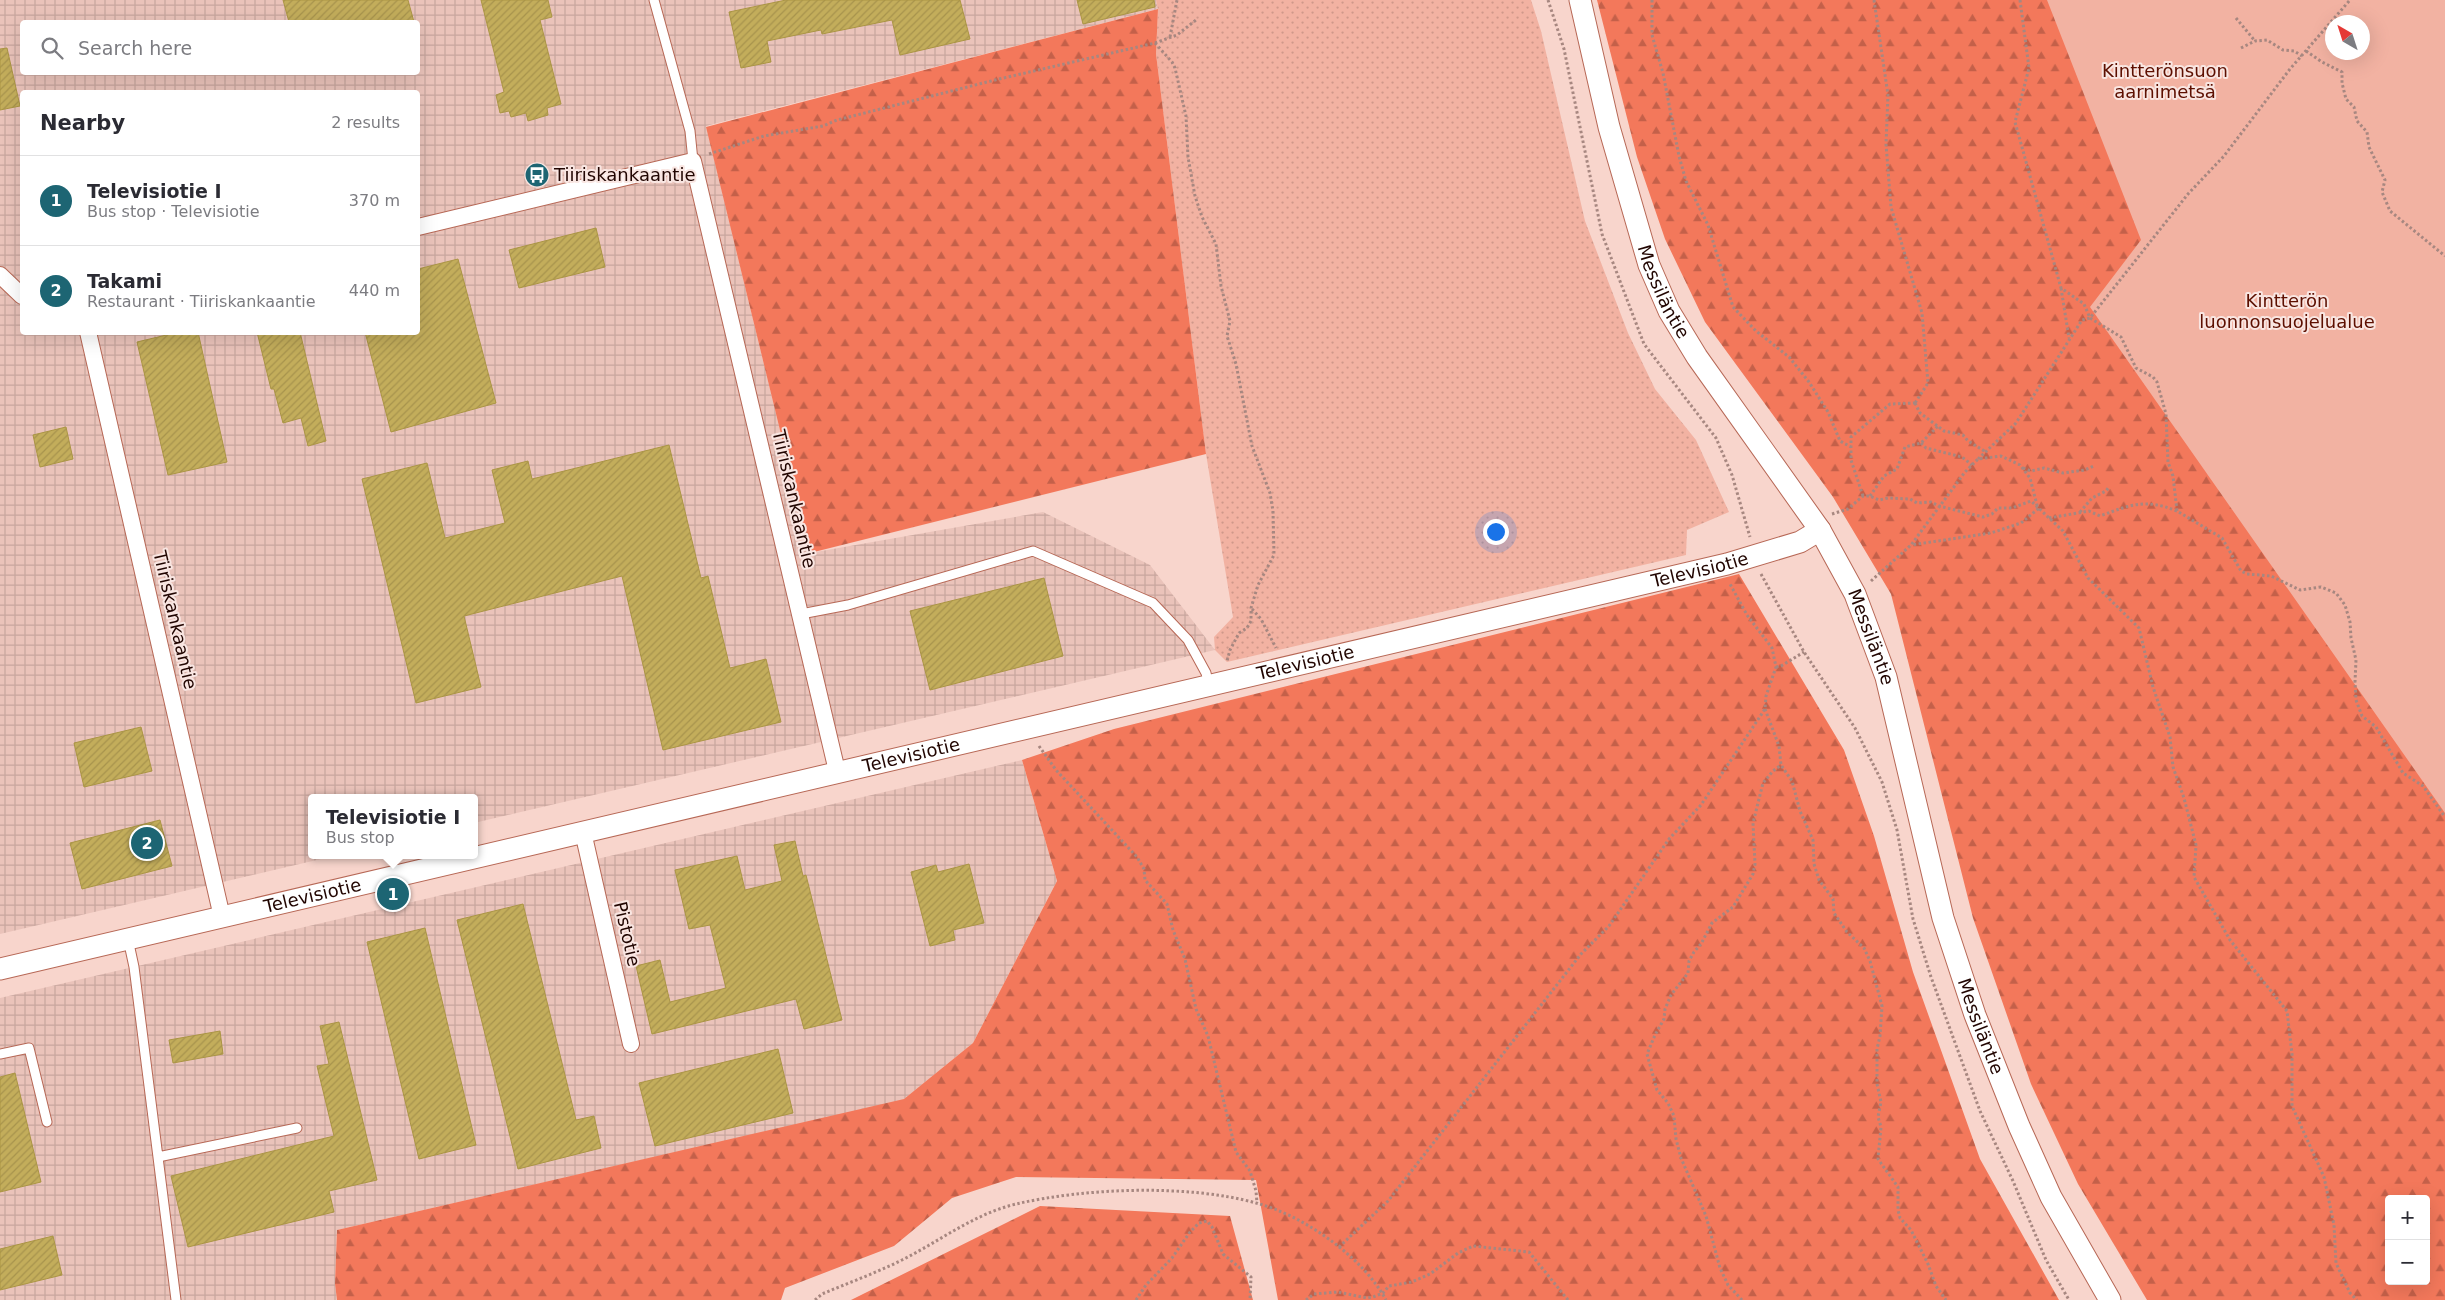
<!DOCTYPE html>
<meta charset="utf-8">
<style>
body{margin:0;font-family:"DejaVu Sans",sans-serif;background:#f2f2f3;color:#2b2b33}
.controls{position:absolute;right:15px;bottom:15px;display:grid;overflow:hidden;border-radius:5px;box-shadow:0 5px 20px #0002}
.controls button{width:45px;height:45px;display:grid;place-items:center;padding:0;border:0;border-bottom:1px solid #e1e1e2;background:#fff;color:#2b2b33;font:25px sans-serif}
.compass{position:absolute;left:2325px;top:15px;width:45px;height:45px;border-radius:50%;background:#fff;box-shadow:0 5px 20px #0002;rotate:321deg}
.you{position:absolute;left:1495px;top:531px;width:18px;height:18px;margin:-12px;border:4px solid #fff;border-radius:50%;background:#1a73e8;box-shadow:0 0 0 8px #1a73e833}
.badge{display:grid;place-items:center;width:32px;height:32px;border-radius:50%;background:#1d6573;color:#fff;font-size:16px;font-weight:700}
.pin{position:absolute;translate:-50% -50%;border:2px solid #fff;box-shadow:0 1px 5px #0006}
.popup{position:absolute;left:308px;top:794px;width:170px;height:65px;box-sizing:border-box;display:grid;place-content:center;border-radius:5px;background:#fff;filter:drop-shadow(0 1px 4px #0005);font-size:16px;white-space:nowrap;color:#7c7c81}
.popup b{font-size:19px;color:#2b2b33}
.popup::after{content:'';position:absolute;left:50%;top:100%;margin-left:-10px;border:10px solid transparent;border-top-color:#fff}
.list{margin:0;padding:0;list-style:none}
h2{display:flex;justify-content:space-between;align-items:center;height:65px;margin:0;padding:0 20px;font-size:21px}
h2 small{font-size:16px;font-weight:400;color:#7c7c81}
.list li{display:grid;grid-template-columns:32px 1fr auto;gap:15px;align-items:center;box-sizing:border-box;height:90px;padding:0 20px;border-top:1px solid #e1e1e2}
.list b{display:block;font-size:19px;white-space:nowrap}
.list p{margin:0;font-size:16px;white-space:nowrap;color:#7c7c81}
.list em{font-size:16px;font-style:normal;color:#7c7c81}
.icon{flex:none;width:28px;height:28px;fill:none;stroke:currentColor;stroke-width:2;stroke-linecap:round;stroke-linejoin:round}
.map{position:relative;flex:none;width:2445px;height:1300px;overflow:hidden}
.search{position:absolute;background:#fff;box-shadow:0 5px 20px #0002;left:20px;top:20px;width:400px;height:55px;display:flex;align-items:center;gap:12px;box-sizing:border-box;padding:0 18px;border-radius:5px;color:#7c7c81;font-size:19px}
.panel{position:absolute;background:#fff;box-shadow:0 5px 20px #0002;left:20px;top:90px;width:400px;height:245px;border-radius:5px}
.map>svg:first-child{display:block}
.industrial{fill:url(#industrial-grid);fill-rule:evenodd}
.grass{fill:url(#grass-dots)}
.forest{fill:url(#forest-firs);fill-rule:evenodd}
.green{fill:#f2b2a2;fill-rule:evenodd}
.building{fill:url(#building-hatch);stroke:#ab9544}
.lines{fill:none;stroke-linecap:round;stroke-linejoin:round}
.service-casing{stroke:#b76856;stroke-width:11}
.minor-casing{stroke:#b76856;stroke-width:18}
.tertiary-casing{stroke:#b76856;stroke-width:23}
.path{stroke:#a78780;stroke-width:3;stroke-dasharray:2.5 2.5;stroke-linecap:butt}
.service{stroke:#fff;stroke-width:9}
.minor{stroke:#fff;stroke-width:16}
.tertiary{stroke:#fff;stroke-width:21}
.labels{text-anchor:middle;stroke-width:4;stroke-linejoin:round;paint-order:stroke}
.park-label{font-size:18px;fill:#5d0f00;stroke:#f9e6e2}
.poi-label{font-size:18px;fill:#210501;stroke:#f9e6e2;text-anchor:start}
.street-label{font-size:18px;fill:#210501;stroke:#f9e6e2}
</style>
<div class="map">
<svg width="2445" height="1300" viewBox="0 0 2445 1300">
<defs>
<pattern id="industrial-grid" width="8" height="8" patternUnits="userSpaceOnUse" patternTransform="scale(1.25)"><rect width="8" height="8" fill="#eac3ba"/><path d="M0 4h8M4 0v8" fill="none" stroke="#c8a69e"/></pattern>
<pattern id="grass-dots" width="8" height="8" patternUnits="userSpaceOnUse" patternTransform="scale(1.25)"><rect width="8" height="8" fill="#f2b2a2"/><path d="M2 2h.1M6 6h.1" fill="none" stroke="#cf988a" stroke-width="1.8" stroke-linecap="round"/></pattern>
<pattern id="forest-firs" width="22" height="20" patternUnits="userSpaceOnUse" patternTransform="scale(1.25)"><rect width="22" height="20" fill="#f3785b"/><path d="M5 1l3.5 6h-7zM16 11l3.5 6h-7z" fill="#c46049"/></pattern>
<pattern id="building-hatch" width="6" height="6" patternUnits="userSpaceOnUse" patternTransform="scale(1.25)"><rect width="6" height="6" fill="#c3ad5b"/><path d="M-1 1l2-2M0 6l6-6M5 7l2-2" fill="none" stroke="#a7934d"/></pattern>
</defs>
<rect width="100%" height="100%" fill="#f8d5cc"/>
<path class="industrial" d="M0,0H1156L1158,9L706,126L810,553L1043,512L1150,565L1215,650L474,823V798H312V855H338L0,934ZM22,22H418V72H22ZM22,92H418V332H22Z
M1022,760L1057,881L973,1043L903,1100L337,1230L335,1284L337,1300H0V998Z"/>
<path class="grass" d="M1156,0H1531L1541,31L1585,221L1628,333L1655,389L1696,440L1729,512L1687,530L1686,555L1227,662L1215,650L1214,637L1233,617L1206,454L1156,54L1158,9Z"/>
<path class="forest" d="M1597,0H2445V1300H2147L2078,1184L2031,1084L1973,918L1891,594L1833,497L1705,322L1665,239L1637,157ZM2332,22H2362V52H2332ZM2389,1199H2426V1281H2389Z
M1158,9L1156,54L1206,454L810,553L706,127Z
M1739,574L1844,750L1874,836L1913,972L1980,1159L2059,1300H1278L1256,1180L1016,1177L952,1198L894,1246L785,1288L781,1300H337L335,1284L337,1230L904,1099L973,1043L1057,881L1022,760L1114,729Z
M1040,1206L1230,1216L1253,1300H851Z"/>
<path class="green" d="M2047,0H2445V813L2090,307L2141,240ZM2332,22H2362V52H2332Z"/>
<path class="building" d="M283,0H408L414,22H289Z
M481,0H548L552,17L540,20L561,104L547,108L548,115L528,121L526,113L511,117L509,111L500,113L496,95L504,92Z
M786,0H960L970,39L900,55L892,20L822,34L821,30L767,41L771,62L741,68L729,12Z
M1077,0H1154L1155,7L1083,24Z
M7,48L20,106L0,110V49Z
M596,228L605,267L519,288L509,250Z
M458,259L496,403L391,432L365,332H418V269Z
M179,332H198L227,462L168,475L137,342Z
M257,332H300L326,441L308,446L301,418L283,423L274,389H271Z
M66,427L73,459L40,467L33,435Z
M669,445L701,578L708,576L730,668L766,659L781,722L663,750L622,576L464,616L481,687L416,703L362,479L427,463L445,538L505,523L492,470L528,461L532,479Z
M1044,578L1063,656L930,690L910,611Z
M141,727L152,771L84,787L74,743Z
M160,820L172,866L82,889L70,843Z
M795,841L803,876L806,875L842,1020L804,1029L796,999L652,1034L636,966L660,960L670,1002L726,988L710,925L689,929L675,870L737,856L745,890L782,881L774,845Z
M969,864L984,923L953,930L955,940L930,946L911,872L936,865L938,872Z
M523,904L576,1120L594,1116L601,1148L518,1169L457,920Z
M425,928L476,1145L419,1159L367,942Z
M339,1022L377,1180L329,1191L334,1212L188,1247L171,1176L334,1136L317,1066L329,1064L320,1026Z
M220,1031L223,1054L173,1063L169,1040Z
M778,1049L793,1113L655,1146L639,1083Z
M15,1073L41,1182L0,1192V1077Z
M53,1236L62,1275L0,1290V1249Z"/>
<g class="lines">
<defs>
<path id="service" d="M654,0L690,131L693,161
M801,614L848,605L1033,551L1153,603L1188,640L1206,673L1209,686
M128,939L134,967L176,1300
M0,1054L29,1048L47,1122
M158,1157L297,1128"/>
<path id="minor" d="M418,227L693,161L837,771
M0,275L22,296
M88,332L222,917
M583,832L631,1044"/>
<g id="tertiary">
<path id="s1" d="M1580,0L1609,127L1649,265L1669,311L1697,357L1820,530L1855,594L1886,677L1943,918L1975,1015L2019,1126L2051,1197L2110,1300"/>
<path id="s2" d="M0,969L1727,564L1800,542L1820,530"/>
</g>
</defs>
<use href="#service" class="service-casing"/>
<use href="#minor" class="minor-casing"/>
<use href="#tertiary" class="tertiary-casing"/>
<path class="path" d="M1548,0L1564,49L1602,234L1644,344L1716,438L1732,475L1750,537
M1652,0V35L1663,73L1679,156L1686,181L1708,225L1733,307L1756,331L1789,357L1809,382L1828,412L1840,441L1851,447
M1874,0L1888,95L1886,144L1891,207L1922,313L1928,383L1915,403
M2020,0L2029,68L2015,122L2061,288L2084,304L2090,318L2121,337L2136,368L2153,377L2157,382L2166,414L2168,462L2173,476L2177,511L2222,538L2241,571L2247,574L2271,576L2300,590L2321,587L2336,593L2345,605L2350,622L2351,638L2356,660L2355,682L2356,700L2362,716L2376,727L2403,773L2423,786L2445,817
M2236,18L2255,41
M1170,37L1177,0
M1155,43L1172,62L1175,68L1186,116L1188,157L1195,196L1202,217L1216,244L1221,286L1230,321L1227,336L1236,364L1252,446L1270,493L1273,511L1274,555L1258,585L1251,608V621L1247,628L1239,633L1230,650L1227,661
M2241,48L2255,41L2267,40L2283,50L2294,51L2302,56
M2306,51L2322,62L2342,72V83L2346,99L2354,107L2357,121L2367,132L2369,147L2385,180L2382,192L2390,211L2445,256
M709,154L764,136L823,126L837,120L995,80L1155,43L1177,35L1196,20
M2061,288L2069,338
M1915,403L1920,413L1944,431L1963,435L1968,441L1986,452
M1921,443L1926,448L1962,457L1972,465
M1978,459L2016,423L2082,320L2090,318L2188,194L2224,156L2290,69L2350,0
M2023,468L2031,471L2044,468L2063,473L2085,470L2094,466
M1863,496L1851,460V437L1890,404L1915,403
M1870,496L1884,476L1897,469L1905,447L1921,443L1938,426
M2080,512L2092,498L2106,491L2109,487
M1832,514L1848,509L1863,496H1870L1879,500L1888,498L1910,499L1917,503L1931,502L1939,506L1983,517L1992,514L1998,508H2012L2031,501L2063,531L2088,578L2139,628L2153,687L2170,737L2173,767L2184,798L2196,845L2194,877L2230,940L2287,1011L2292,1054V1106L2324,1177L2334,1225L2336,1263L2350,1293L2357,1300
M2049,518L2089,511L2100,516C2130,505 2145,498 2177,511
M1761,574L1804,652L1855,728L1882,782L1897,830L1913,919L1931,977L1980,1111L2013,1181L2046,1260L2069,1300
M1871,581L1911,545L1965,472L1978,459L2001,456L2020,465L2030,478L2038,509L2021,523L1991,533L1911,545
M1252,609L1261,619L1276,648
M1776,667L1781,666L1804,652
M1765,709L1779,746L1781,765L1792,781L1800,811L1813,840L1814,864L1819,880L1833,899L1834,913L1847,932L1864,948L1870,961L1882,1006L1880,1036L1877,1049V1084L1881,1102L1878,1117L1881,1127L1878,1159L1898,1187V1210L1900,1218L1911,1230L1928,1264L1936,1286L1946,1300
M1039,746L1056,770L1137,857L1144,869L1145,880L1167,904L1173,930L1185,959L1196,1009L1208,1036L1236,1152L1250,1171L1256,1191L1257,1203
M1339,1247L1388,1201L1581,954L1609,926L1669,839L1701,805L1765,709L1766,696L1776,667L1772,648L1747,615L1730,584
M815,1300L822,1294C848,1283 876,1273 902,1260C940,1241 974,1214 1016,1204C1085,1188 1188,1184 1256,1203C1303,1215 1363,1257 1386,1300
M1136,1300L1146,1285L1172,1258L1190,1232L1199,1223L1207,1221L1212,1227L1223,1254L1251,1277L1250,1300
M1306,1300L1314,1294L1338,1292L1367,1298L1373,1297L1383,1293L1389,1286L1412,1282L1430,1274L1458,1253L1473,1246L1529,1252L1568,1300
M1742,1300L1728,1285L1720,1268L1706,1216L1681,1158L1676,1139L1674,1116L1668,1103L1657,1090L1647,1054L1655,1035L1664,1019L1665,1009L1671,995L1688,973L1689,961L1694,952L1701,944L1712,923L1733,907L1753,874L1755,864L1753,823L1763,783L1773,771L1781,765"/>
<use href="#service" class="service"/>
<use href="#minor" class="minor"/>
<use href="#tertiary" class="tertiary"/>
</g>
<defs>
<symbol id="bus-disc" viewBox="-11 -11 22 22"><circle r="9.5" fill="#1d6573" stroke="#f9e6e2"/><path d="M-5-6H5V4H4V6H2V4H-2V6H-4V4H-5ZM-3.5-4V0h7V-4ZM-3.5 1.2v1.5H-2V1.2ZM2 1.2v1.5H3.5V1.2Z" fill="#fff"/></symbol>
</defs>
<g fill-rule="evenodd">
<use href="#bus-disc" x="523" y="161" width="28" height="28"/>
</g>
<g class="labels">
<g class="park-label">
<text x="2165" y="77">Kintterönsuon<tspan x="2165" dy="21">aarnimetsä</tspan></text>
<text x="2287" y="307">Kintterön<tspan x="2287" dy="21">luonnonsuojelualue</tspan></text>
</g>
<g class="poi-label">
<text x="554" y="181">Tiiriskankaantie</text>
</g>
<g class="street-label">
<text dy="6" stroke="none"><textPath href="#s1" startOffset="304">Messiläntie</textPath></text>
<text transform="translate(794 499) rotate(77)" y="6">Tiiriskankaantie</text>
<text dy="6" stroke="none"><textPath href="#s2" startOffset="1746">Televisiotie</textPath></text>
<text transform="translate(175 620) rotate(77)" y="6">Tiiriskankaantie</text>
<text dy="6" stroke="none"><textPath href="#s1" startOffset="709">Messiläntie</textPath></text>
<text dy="6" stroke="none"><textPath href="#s2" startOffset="1341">Televisiotie</textPath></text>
<text dy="6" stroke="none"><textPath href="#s2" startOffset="936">Televisiotie</textPath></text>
<text dy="6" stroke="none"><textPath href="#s2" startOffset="321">Televisiotie</textPath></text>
<text transform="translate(627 934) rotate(77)" y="6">Pistotie</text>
<text dy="6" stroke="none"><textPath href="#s1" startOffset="1114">Messiläntie</textPath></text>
</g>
</g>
</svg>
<div class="controls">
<button>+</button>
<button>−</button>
</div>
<svg class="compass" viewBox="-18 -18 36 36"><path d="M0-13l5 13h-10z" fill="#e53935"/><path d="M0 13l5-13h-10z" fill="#7c7c81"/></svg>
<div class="you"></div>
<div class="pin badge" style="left:393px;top:894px">1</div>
<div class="popup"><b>Televisiotie I</b>Bus stop</div>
<div class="pin badge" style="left:147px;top:843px">2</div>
<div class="search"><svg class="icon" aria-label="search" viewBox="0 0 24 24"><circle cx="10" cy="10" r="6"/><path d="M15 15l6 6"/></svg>Search here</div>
<section class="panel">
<h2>Nearby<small>2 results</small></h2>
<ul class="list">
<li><span class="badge">1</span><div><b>Televisiotie I</b><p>Bus stop · Televisiotie</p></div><em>370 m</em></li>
<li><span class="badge">2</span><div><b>Takami</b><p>Restaurant · Tiiriskankaantie</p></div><em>440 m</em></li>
</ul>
</section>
</div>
